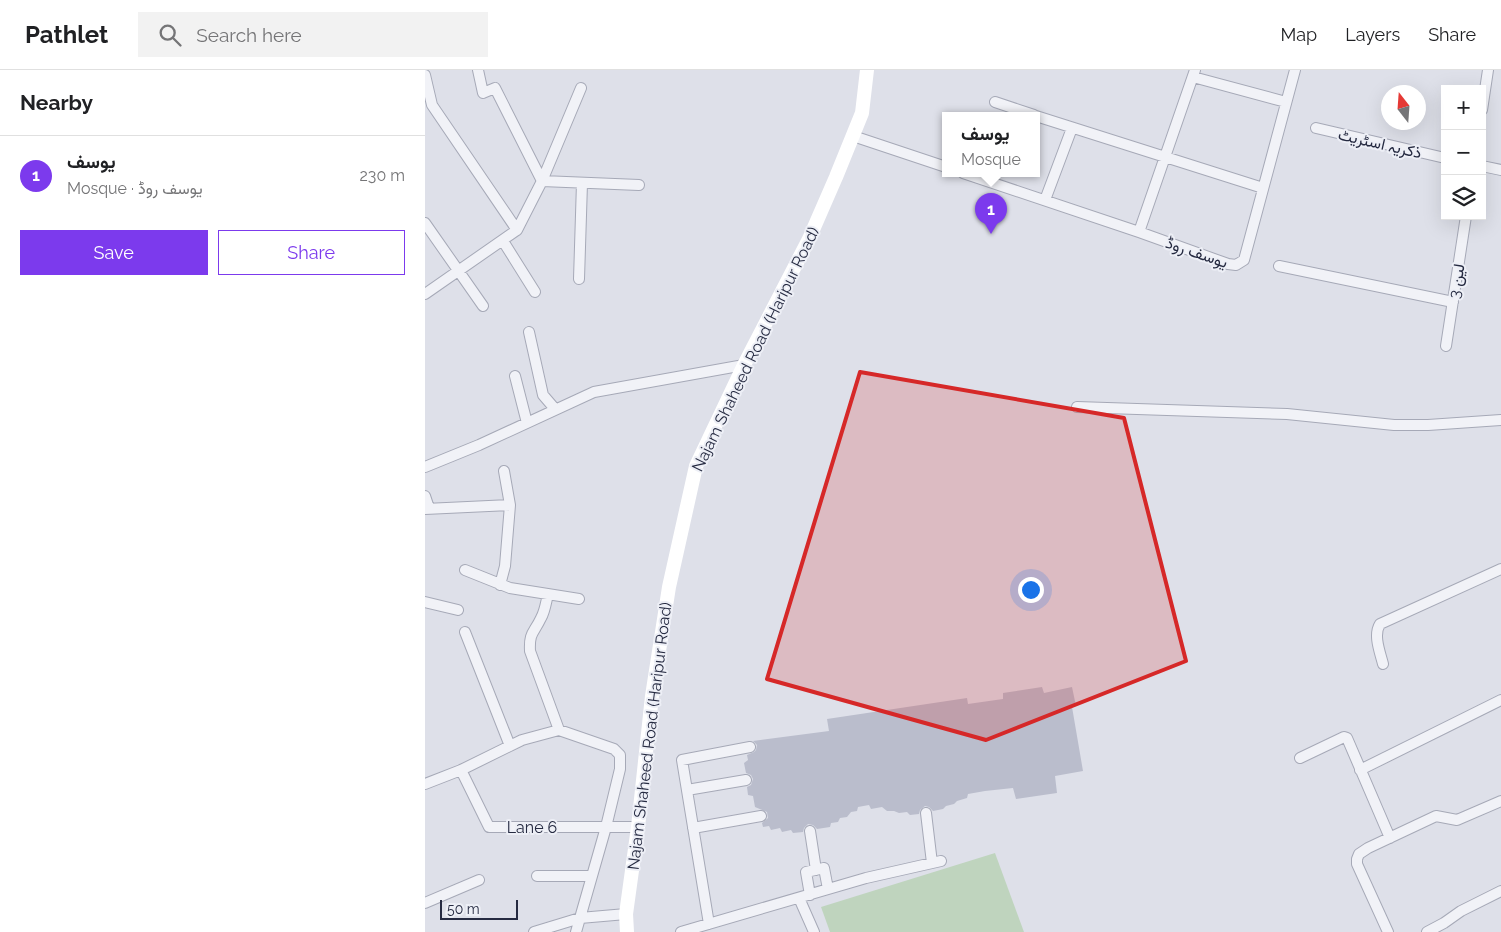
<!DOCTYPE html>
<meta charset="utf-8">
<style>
body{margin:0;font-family:Raleway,Vazirmatn,sans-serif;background:#f2f2f2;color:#202124}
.controls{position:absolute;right:15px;top:15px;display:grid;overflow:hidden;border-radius:0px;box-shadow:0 5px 20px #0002}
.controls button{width:45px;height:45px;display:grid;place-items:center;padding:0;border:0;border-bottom:1px solid #e0e0e0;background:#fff;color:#202124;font:25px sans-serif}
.compass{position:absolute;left:956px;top:15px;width:45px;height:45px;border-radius:50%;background:#fff;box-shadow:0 5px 20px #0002;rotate:343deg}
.scale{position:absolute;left:15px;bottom:12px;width:78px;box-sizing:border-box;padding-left:5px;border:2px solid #252a41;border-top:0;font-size:14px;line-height:18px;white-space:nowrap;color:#252a41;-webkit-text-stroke:4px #edeff6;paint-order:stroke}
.you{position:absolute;left:605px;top:519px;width:18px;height:18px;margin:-12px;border:4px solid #fff;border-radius:50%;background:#1a73e8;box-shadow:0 0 0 8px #1a73e833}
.badge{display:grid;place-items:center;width:32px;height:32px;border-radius:50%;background:#7c3aed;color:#fff;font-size:16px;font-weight:700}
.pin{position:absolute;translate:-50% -41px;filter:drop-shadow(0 1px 2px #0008)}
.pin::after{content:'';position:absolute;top:26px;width:18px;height:15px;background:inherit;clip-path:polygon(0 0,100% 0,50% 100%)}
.popup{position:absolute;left:517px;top:42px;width:98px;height:65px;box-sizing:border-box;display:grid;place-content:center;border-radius:0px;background:#fff;filter:drop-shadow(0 1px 4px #0005);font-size:16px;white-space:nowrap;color:#757577}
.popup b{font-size:19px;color:#202124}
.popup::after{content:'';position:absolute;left:50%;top:100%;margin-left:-10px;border:10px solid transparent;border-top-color:#fff}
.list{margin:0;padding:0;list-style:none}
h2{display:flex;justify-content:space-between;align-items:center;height:65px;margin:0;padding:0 20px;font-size:21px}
h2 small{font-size:16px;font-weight:400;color:#757577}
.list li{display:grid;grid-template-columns:32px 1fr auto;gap:15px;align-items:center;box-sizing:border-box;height:80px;padding:0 20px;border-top:1px solid #e0e0e0}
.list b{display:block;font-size:19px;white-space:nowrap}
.list p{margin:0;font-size:16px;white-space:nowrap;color:#757577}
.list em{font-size:16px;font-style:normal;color:#757577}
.actions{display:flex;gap:10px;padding:15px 20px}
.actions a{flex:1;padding:11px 0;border:1px solid #7c3aed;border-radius:0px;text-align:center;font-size:18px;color:#7c3aed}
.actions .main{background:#7c3aed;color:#fff}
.icon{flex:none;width:28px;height:28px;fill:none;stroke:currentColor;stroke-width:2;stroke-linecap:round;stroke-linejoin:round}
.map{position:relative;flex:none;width:1076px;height:862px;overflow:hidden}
header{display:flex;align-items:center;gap:30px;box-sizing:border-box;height:70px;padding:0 25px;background:#fff;border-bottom:1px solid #e0e0e0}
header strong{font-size:24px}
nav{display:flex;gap:28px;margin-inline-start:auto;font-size:18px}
.search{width:350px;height:45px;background:#f2f2f2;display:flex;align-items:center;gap:12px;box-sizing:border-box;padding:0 18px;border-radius:0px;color:#757577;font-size:19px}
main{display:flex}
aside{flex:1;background:#fff}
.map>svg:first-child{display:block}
.green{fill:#bfd4be}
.building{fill:#babdcc}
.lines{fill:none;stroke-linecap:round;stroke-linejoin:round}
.minor-casing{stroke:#a6a9b7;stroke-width:12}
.minor{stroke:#f1f2f7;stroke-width:10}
.secondary{stroke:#fff;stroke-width:14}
.marked{fill:#d62828;fill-opacity:0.2;stroke:#d62828;stroke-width:4;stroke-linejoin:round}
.labels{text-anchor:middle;stroke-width:4;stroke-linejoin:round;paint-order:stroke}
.street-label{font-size:16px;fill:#252a41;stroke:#edeff6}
</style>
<header>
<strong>Pathlet</strong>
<div class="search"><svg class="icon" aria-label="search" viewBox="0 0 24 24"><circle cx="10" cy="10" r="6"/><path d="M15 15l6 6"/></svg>Search here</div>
<nav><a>Map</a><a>Layers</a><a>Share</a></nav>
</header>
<main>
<aside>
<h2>Nearby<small></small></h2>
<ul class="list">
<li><span class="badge">1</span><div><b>یوسف</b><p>Mosque · یوسف روڈ</p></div><em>230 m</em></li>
</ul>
<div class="actions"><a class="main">Save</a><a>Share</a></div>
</aside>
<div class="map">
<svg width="1076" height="862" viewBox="0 0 1076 862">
<rect width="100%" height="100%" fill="#dee0e9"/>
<path class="green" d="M570,783L599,862H405L396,837Z"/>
<path class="building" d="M617,617L619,623L647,617L651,636L647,637L658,701L630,706L632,723L591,729L588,718L560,721L543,724L542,728L532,731L529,734L521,736L518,739L508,741L504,737L500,736L495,740L494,744L485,745L482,742L474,743L469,741H462L457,737L446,739L444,735L433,737L432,741L426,742L422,747L415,748L413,752L406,753L405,757L392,759L388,755L383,754L379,758L378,762L368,763L366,760L357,762L355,758L346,760L344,756L338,757L337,753L343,748L342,742L330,737L328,726L323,725L322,717L326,715L328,709L326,705L321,703L319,693L323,690L322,685L329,682L331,680L332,675L328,671L404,661L402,649L542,628L543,634L578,629V623Z"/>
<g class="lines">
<defs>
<path id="minor" d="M53,0L58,23L70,18L117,111L214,115
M0,5L7,35L92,160
M768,7L861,32
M570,32L609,45
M1057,40L1063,0
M611,46L838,118
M891,58L1020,88
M428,66L521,97
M1057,96L1076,100
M538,103L714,162L803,194L811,195L819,190L870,0
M620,130L647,58
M0,153L58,236
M714,162L770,0
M78,171L110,222
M854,196L1028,232
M154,209L157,113
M0,224L92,160L117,111L156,18
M104,262L118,325L130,339
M1021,276L1041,146
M90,306L102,353
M652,337L862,344L969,355H1003L1076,350
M0,397L54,375L169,322L319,295
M0,426L4,438
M0,439L85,435
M40,500L85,518L154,529
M75,515L80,496L85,435L79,401
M123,524C121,532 120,541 116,548C109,563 104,562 105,581L134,660
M0,532L33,540
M40,562L85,676
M958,594C955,582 948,565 955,554L1076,499
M875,688L919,667L922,668L965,768
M36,700L64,757H213
M935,700L1076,630
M0,714L36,700L97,670L134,660L189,679L195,685V699L181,757L151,862
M262,720L321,710
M501,743L507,793
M268,758L336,746
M385,761L391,800
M112,806H166
M385,825L381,802L399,798L403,819
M374,828L389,862
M0,833L54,810
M284,854L257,690L325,677
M109,862L155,848L201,844
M256,862L441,808L516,791
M963,862L932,794V789L934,784L943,778L1011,746L1032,750L1076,731
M1002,862L1019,853L1036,841L1076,821"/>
</defs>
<use href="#minor" class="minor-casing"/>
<use href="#minor" class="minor"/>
<path class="secondary" d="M202,862L201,844L213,757L227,626L244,517L271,396L319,295L384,169L411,107L437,43L442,0"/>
</g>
<path class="marked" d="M435,302L699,348L761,591L561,670L342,609Z"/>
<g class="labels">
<g class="street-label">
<text transform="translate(955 73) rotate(13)" y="6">ذکریہ اسٹریٹ</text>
<text transform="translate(772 182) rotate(19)" y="6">یوسف روڈ</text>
<text transform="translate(1031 211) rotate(-81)" y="6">لین 3</text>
<text transform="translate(330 279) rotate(-64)" y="6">Najam Shaheed Road (Haripur Road)</text>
<text transform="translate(224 666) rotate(-83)" y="6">Najam Shaheed Road (Haripur Road)</text>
<text x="107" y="763">Lane 6</text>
</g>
</g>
</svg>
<div class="controls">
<button>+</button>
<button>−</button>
<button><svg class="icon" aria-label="layers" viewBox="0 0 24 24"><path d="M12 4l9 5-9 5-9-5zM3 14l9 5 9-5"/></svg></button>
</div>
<svg class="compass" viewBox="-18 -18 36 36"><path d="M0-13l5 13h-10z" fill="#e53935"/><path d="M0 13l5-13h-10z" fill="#757577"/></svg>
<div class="scale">50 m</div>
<div class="you"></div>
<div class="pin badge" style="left:566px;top:164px">1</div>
<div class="popup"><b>یوسف</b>Mosque</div>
</div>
</main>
